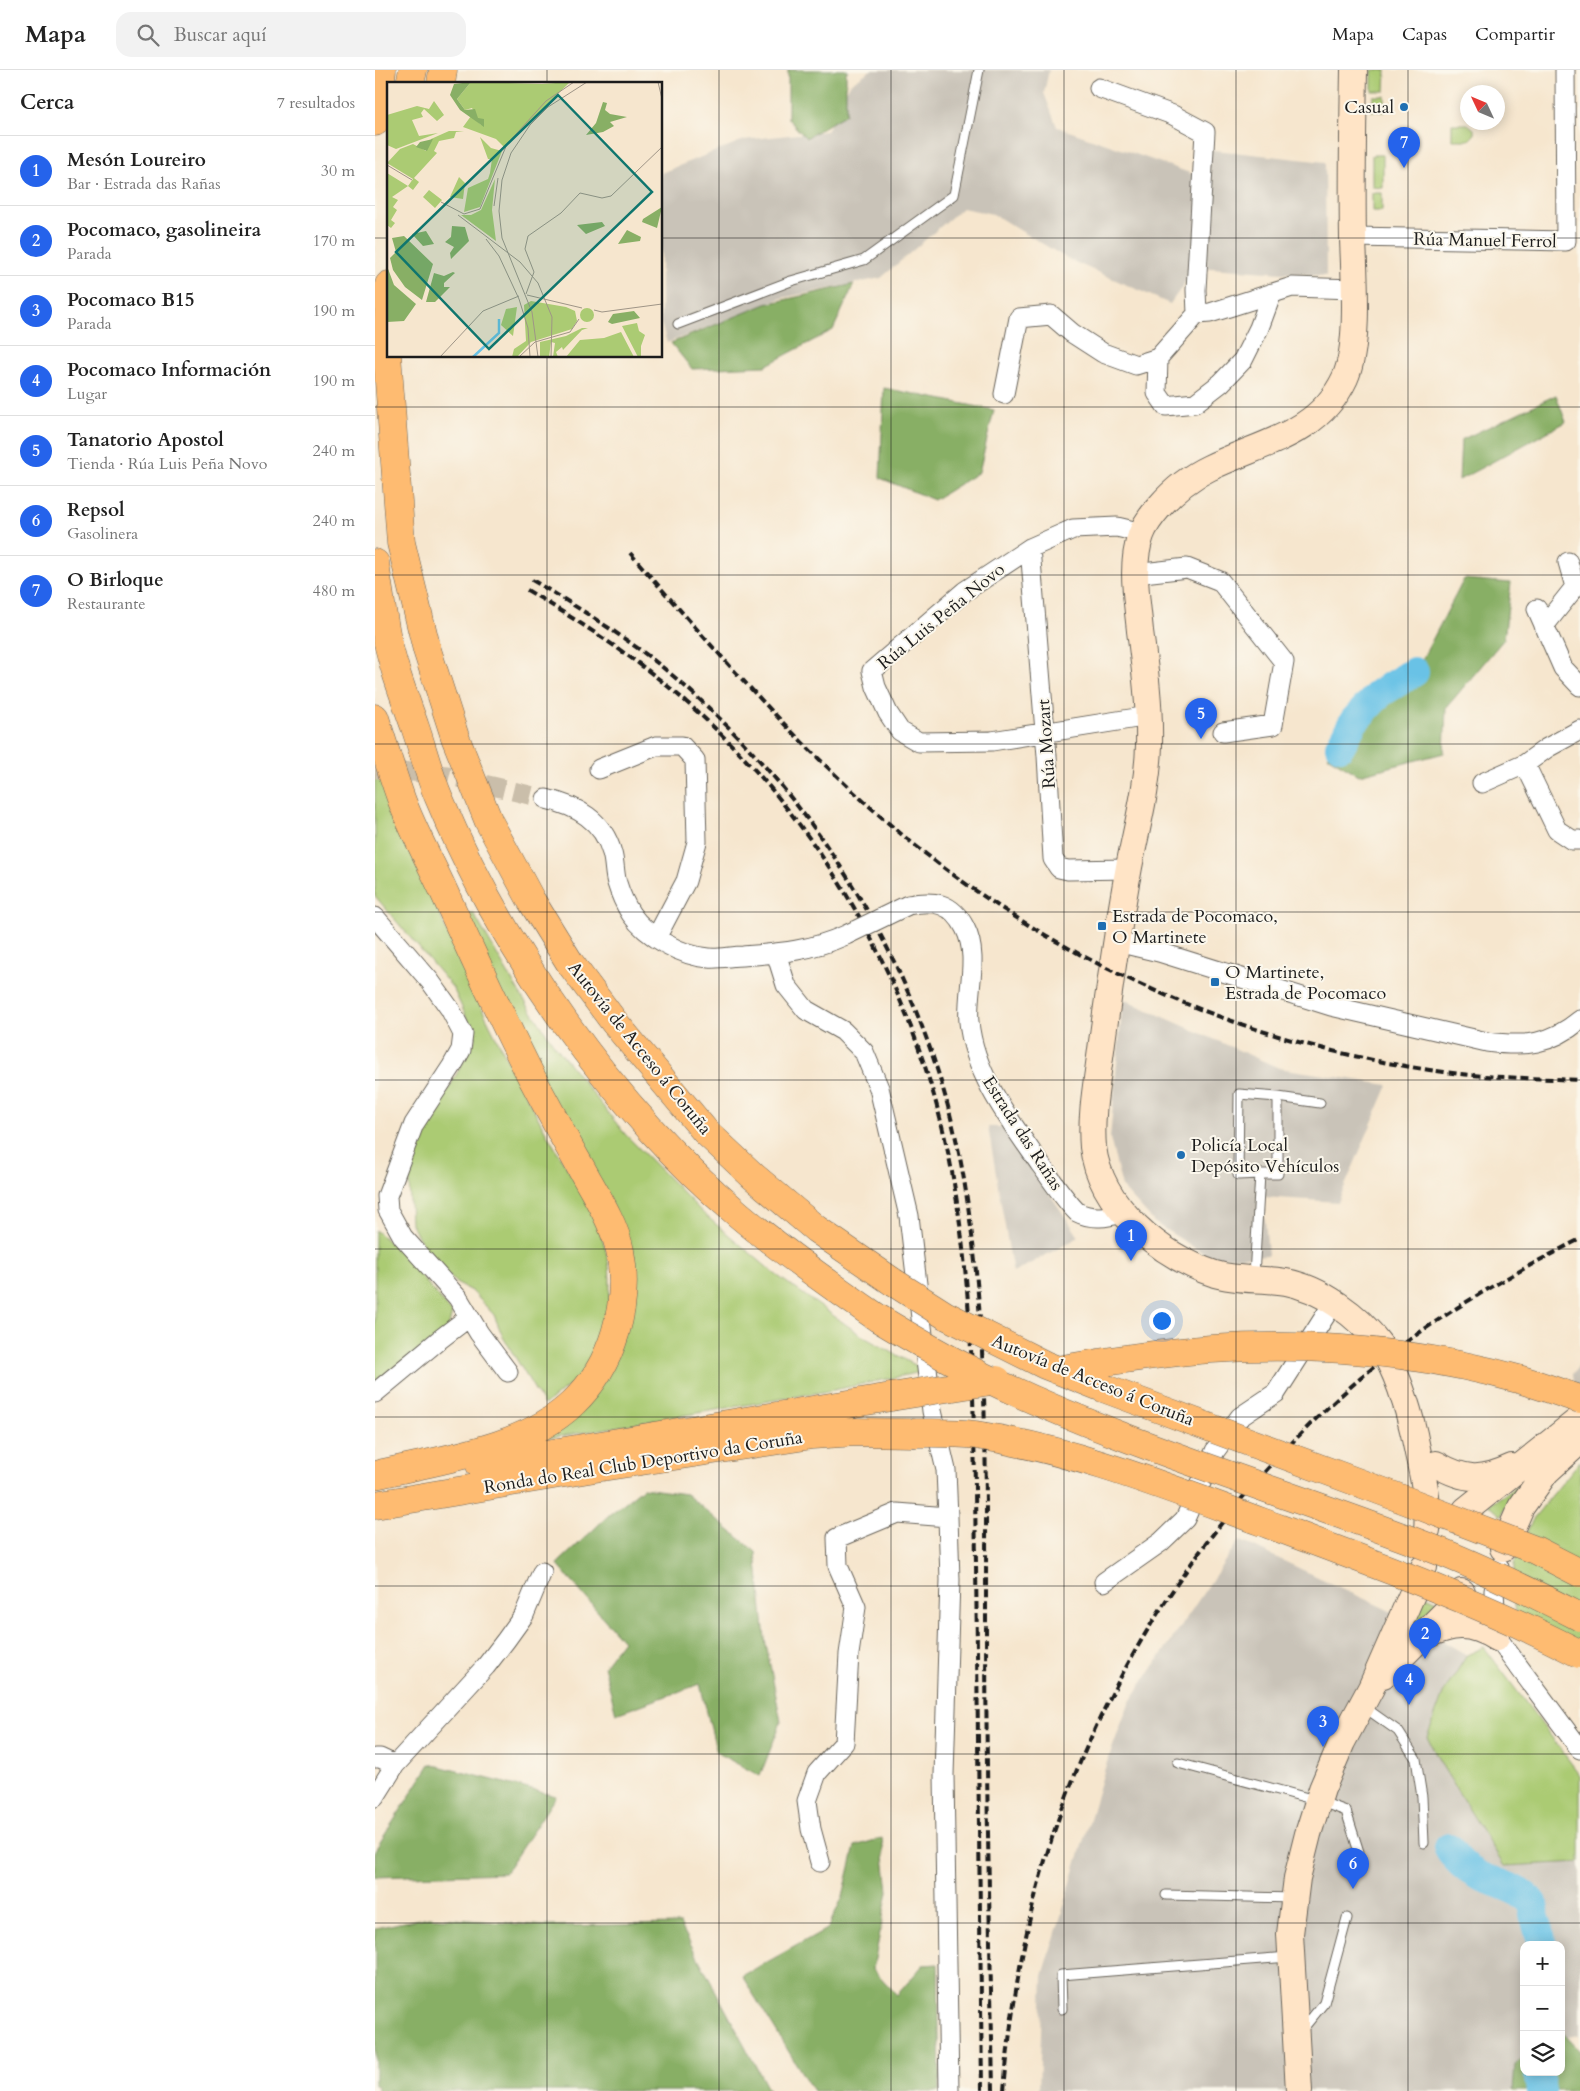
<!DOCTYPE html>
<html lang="es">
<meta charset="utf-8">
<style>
body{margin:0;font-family:Cardo,serif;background:#f2f2f2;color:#222}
.controls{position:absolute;right:15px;bottom:15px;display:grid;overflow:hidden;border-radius:10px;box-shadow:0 2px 12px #0003}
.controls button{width:45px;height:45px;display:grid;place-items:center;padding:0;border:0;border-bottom:1px solid #e0e0e0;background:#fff;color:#222;font:25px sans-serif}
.compass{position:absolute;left:1085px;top:15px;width:45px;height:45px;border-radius:50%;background:#fff;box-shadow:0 2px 12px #0003;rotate:314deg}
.you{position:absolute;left:786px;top:1250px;width:18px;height:18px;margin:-12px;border:4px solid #fff;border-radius:50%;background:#1a73e8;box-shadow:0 0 0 8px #1a73e833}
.badge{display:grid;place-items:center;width:32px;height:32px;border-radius:50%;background:#2563eb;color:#fff;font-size:16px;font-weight:700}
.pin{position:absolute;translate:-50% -41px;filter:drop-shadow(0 1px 2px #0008)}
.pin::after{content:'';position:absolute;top:26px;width:18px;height:15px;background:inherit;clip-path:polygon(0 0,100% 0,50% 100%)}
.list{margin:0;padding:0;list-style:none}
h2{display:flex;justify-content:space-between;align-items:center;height:65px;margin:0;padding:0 20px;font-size:21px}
h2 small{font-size:16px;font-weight:400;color:#767676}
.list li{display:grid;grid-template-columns:32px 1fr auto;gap:15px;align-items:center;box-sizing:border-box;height:70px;padding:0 20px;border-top:1px solid #e0e0e0}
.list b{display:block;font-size:19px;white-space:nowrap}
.list p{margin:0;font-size:16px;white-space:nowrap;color:#767676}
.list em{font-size:16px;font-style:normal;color:#767676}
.icon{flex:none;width:28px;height:28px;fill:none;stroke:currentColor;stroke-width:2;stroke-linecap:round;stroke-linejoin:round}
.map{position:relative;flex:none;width:1205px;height:2021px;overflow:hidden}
header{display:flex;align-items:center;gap:30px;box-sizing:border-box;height:70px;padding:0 25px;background:#fff;border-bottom:1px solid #e0e0e0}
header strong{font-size:24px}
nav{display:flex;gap:28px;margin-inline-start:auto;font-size:18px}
.search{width:350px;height:45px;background:#f2f2f2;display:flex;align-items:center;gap:12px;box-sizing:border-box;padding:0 18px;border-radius:15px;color:#767676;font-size:19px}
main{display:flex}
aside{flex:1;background:#fff}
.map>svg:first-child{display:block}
.industrial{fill:#c9c3b8}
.green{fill:#abcb73;stroke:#647448}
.forest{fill:#88af65;stroke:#526640}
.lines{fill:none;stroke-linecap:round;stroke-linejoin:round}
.river{stroke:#69c2e6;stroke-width:30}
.street-tunnel{stroke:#cabeaa;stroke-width:19;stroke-dasharray:19 9;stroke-linecap:butt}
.lane-casing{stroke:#68635a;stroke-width:11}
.street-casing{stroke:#68635a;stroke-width:21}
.secondary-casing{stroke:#68635a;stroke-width:28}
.highway-casing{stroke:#68635a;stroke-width:29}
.lane{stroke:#fff;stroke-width:9}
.street{stroke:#fff;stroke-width:19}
.secondary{stroke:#ffe4c6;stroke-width:26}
.highway{stroke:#febb71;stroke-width:28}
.rail{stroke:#1c1c1c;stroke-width:4;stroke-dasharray:8 4;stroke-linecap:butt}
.street-bridge-casing{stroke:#68635a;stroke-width:21;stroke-linecap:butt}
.highway-bridge-casing{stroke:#68635a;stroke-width:29;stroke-linecap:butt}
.street-bridge{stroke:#fff;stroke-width:19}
.highway-bridge{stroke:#febb71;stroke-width:28}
.grid{fill:none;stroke:#1c1c1c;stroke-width:1;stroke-opacity:0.55}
.poi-dot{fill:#1f6fb2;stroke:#fbf7ec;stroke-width:2}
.labels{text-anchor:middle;stroke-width:4;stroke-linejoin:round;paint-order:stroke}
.poi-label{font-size:18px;fill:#1c1c1c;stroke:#fbf7ec;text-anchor:start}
.street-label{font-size:18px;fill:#1c1c1c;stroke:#fbf7ec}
.inset-river{fill:none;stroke:#69c2e6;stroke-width:2.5}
.inset-road{fill:none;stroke:#9f9587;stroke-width:1}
.view{fill:#0f766e;fill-opacity:0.15;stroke:#0f766e;stroke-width:2.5}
.inset-edge{fill:none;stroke:#1c1c1c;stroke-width:2.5}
</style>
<header>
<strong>Mapa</strong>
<div class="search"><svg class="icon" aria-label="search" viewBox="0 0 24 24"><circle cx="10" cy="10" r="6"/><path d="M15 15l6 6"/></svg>Buscar aquí</div>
<nav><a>Mapa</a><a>Capas</a><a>Compartir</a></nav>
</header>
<main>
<aside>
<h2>Cerca<small>7 resultados</small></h2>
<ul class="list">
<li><span class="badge">1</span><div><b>Mesón Loureiro</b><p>Bar · Estrada das Rañas</p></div><em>30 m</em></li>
<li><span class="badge">2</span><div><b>Pocomaco, gasolineira</b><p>Parada</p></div><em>170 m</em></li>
<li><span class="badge">3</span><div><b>Pocomaco B15</b><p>Parada</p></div><em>190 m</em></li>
<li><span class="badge">4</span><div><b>Pocomaco Información</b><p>Lugar</p></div><em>190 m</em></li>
<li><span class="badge">5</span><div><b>Tanatorio Apostol</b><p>Tienda · Rúa Luis Peña Novo</p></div><em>240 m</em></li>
<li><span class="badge">6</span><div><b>Repsol</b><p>Gasolinera</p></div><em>240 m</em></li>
<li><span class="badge">7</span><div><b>O Birloque</b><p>Restaurante</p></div><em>480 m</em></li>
</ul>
</aside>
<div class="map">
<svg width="1205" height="2021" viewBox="0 0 1205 2021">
<rect width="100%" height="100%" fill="#fbf7ec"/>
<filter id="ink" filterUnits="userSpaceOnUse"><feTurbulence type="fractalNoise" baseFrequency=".02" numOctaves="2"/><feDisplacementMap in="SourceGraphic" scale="10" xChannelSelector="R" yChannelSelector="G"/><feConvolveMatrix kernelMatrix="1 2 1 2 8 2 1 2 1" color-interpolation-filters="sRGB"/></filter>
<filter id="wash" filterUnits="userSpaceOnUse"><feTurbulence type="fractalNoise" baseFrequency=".0096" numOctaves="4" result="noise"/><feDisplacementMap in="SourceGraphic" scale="20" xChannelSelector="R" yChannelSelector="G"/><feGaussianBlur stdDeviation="1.12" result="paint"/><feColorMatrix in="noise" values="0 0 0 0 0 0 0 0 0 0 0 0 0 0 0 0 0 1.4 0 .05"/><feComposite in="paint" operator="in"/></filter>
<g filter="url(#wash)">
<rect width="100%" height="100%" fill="#f6e6ce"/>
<path class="industrial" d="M496,0H674L669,23L682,57L818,104L830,79L950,92L951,206L821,197L795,234L693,189L618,144L587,138L506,208L407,228L292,273L286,253V103L369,70L452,61L475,14Z
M748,929L904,998L1013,1015L963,1132L888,1127L893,1185L836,1188L780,1153L747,1117L735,1068Z
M613,1057H629L704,1167L638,1203Z
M1205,1293V1330L1201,1333L1198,1304Z
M864,1470L1011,1539L1092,1585L1068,1624L1052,1667L1066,1694L1129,1796L1205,1792V1965L1186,1968V1875H1149V2002L1158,2021H664L668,1906L731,1695L754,1633Z"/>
<path class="green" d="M997,0H1011L1010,21H997Z
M998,26H1010V42L997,41Z
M1077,54H1093L1099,59V65L1094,70H1077Z
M997,85H1008V118L997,117Z
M997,123H1007V141H997Z
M8,704C41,785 72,869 111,947C129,983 147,1019 167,1055C190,1098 228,1147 234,1197C238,1228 229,1276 210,1301C201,1313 181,1325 169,1335L128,1267L119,1245L98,1222L81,1213L53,1184L36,1154L34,1110L46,1062L72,1022L101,968L78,918L0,826V705Z
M98,843L145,924L178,973L250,1064L329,1144L400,1204L487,1266L551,1301L459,1320L169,1369L187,1354L258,1206L89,848Z
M0,1160L24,1180L77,1243L73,1259L0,1315Z
M1205,1391V1579L1143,1552L1138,1526L1139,1494L1157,1450Z
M1142,1416L1126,1446L1114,1435Z
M1047,1524L1067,1533L1042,1554L1038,1551Z
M1109,1577L1205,1705V1792L1129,1796L1066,1694L1052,1667L1068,1624L1092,1585Z"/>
<path class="forest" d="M413,0H473L471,3V44L431,68L413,49Z
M479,214L458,260L390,296L317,299L296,273L391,234Z
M509,318L619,340L604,402L559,430L505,408Z
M1181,325L1191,352L1084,410L1086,370Z
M1089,509L1136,513L1129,569L1071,638L1069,683L984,705L952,686L1007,625L1038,607Z
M268,1418L311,1424L381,1482L390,1569L406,1652L385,1706L342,1683L325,1614L241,1644L229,1596L248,1571L182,1494L234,1445Z
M55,1694L181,1726L130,1803L0,1807V1780Z
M507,1768L513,1821L498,1899L522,1925L548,1895L563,1894L565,2021H438L367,1906L453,1858L468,1826L480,1776Z
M54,1847L171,1856L305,1854L394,2021H3V2016L0,2015V1858Z
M1186,1961L1205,1981V2021H1138L1140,1994L1149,1987V2002H1186Z"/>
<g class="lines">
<path class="river" d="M965,676L979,651L1005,623L1039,602
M1074,1778C1081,1790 1092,1800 1105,1806C1120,1813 1153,1820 1159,1837C1160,1839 1159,1842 1159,1845C1162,1857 1166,1860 1166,1875
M1163,2002L1166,2021"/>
</g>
</g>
<g filter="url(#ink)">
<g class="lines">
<path class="street-tunnel" d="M0,699L72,705L171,729"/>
<defs>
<path id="lane" d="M303,254L416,211L489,190L579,125L604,0
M903,1027L945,1033
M879,1206L885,1104H903V1027L864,1024L863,1105L885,1104
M989,1637L1023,1661L1041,1689L1047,1727L1049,1773
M803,1693L944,1731L971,1741L984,1782L982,1789
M791,1825L918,1828
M687,1939L686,1905L913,1887
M926,1961L949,1933L972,1848"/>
<path id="street" d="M724,18L798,45L830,62L821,220L822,244L835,243L917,217L979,219
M978,167L1191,171L1190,0
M783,288L782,323L791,336L820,333L846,313L868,290L884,258L897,223
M629,324L644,248L676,245L697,263L728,283L761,295L783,288L822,244
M767,463L742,457L698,459L655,478L590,521L497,601L501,617L513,643L525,661L544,672L617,671L774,646
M655,478L672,686L678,789L684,798L693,800L753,799
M759,504L812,498L845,511L909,592L898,655L848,662
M1162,539L1188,598L1205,616
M1169,556L1200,517L1193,492
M1150,694L1182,760L1197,770H1205
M224,699L281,676H307L320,690L322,772L311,811L281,868
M1107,713L1150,694L1172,678L1205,660
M171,729C202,736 228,750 237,783C240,793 239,804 242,813C245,823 251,836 256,844C272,867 307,886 334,888C345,889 357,886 368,886C406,883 435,881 471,865
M533,835C558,830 577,832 590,858C605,887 591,922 594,952C599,1004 636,1052 665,1094C677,1110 688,1128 702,1142C717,1150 732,1147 748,1143
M0,847L55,911L75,939L88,964L86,980L77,996L39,1054L12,1126L13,1140L28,1167L83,1228L104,1263L133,1302
M742,872L784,882L956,936L1112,972C1150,977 1175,975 1205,950
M401,883L411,915L431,940L468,961L489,982L504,1018L534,1146L557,1341L571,1400L573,1447L522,1443L462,1468L463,1496L481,1537L474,1584L469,1673L442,1703L432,1731L436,1759L445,1792
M0,1323L64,1270L94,1247
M573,1447L575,1510L569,1705L574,2021
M729,1512L786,1472L810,1449L840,1381L865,1347L901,1323L959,1232
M1121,1554L1119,1521L1124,1497
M1115,1558L1205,1679
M0,1688H5L20,1695
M0,1727L20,1695L111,1596L131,1570L149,1545L167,1502"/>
<path id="secondary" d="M979,0C978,56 977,112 978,168C979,205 985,275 970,308C943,366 884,373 834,398C815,407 799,420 785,436C778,444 770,454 766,465C755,496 762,529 765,561C770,599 775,637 774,675C773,717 762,756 754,797C743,855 735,914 727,972C723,1006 715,1043 718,1077C725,1137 786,1186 840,1204C863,1211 887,1208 911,1212C945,1218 984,1246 1004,1274C1021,1298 1033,1337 1039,1364C1045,1395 1055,1429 1052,1460
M1061,1394C1090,1411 1107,1411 1137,1397
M1091,1440L1205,1349
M1128,1478L1146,1437L1171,1402L1205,1371
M1049,1566C1079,1554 1093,1551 1121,1568
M1008,1605L1074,1539L1087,1522
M924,2021L915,1864L922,1808L933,1764L947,1719L967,1672L996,1618L1049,1497"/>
<path id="highway" d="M35,14L38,0
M66,14L68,0
M0,52L7,0
M14,215L12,284L26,473L52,580L80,667L114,752L156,830L195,893L240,953L330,1061L378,1106L441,1159L518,1212
M0,493C3,514 6,536 10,558C15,589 29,626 40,657C48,680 54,705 64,728C127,879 238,1038 363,1144C408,1182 455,1215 503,1248
M0,648C9,676 17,704 27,731C39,763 56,793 70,824C98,886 126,947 157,1008C173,1038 189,1068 206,1098C220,1124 239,1152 245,1181C255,1235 238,1295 198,1333C151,1379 63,1390 0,1405
M105,1395L516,1327
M0,1435L220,1398L437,1365L481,1362L537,1363"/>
</defs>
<use href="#lane" class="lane-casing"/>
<use href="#street" class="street-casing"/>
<use href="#secondary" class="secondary-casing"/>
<use href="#highway" class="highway-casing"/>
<use href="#lane" class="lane"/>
<use href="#street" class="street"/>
<use href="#secondary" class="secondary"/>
<use href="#highway" class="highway"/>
<path class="rail" d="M255,483C338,578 421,674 518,757C672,889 868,975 1069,1002C1114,1008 1160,1008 1205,1010
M157,510C206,539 254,569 297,605C453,737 563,926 592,1129C613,1268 611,1409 611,1549C611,1707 615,1864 618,2021
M152,520C200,549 247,579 290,614C439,735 542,914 577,1102C600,1231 599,1364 601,1494C603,1670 605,1845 607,2021
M629,2021C634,1959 643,1899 657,1839C707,1630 830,1439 994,1301C1056,1249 1133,1206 1205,1169"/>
<defs>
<path id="street-bridge" d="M471,865L533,835"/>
<path id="highway-bridge" d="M518,1212L570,1245L670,1295L728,1318L1009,1422L1160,1480L1205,1503
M503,1248C536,1268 569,1287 603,1304C753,1378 915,1422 1069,1483C1116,1502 1160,1524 1205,1547
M682,1300C733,1291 784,1283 836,1279C941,1272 1046,1282 1147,1310C1167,1316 1186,1323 1205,1329
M516,1327L622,1310
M537,1363C558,1363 580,1362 601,1365C700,1380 794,1418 887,1452C995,1492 1103,1531 1205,1584"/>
</defs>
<use href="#street-bridge" class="street-bridge-casing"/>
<use href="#highway-bridge" class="highway-bridge-casing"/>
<use href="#street-bridge" class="street-bridge"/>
<use href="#highway-bridge" class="highway-bridge"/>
</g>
</g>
<path class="grid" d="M172,0V14M344,0V2021M516,0V2021M689,0V2021M861,0V2021M1033,0V2021M0,168H14M286,168H1205M172,286V2021M0,337H1205M0,505H1205M0,674H1205M0,842H1205M0,1010H1205M0,1179H1205M0,1347H1205M0,1516H1205M0,1684H1205M0,1853H1205"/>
<g class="poi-dot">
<circle cx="1029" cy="37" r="5"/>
<rect x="722" y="851" width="10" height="10" rx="2.5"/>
<rect x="835" y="907" width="10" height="10" rx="2.5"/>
<circle cx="806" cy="1085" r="5"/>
</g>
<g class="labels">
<g class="poi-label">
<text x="1019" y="43" text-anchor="end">Casual</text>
<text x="737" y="852">Estrada de Pocomaco,<tspan x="737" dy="21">O Martinete</tspan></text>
<text x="850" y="908">O Martinete,<tspan x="850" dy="21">Estrada de Pocomaco</tspan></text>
<text x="816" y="1081">Policía Local<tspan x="816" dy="21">Depósito Vehículos</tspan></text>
</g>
<g class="street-label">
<text transform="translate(1110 170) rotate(1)" y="6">Rúa Manuel Ferrol</text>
<text transform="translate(566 546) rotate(-39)" y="6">Rúa Luis Peña Novo</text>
<text transform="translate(671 674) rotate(-94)" y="6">Rúa Mozart</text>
<text transform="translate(265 978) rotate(51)" y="6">Autovía de Acceso á Coruña</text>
<text transform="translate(648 1063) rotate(57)" y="6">Estrada das Rañas</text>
<text transform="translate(718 1310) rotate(22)" y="6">Autovía de Acceso á Coruña</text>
<text transform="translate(268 1392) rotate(-9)" y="6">Ronda do Real Club Deportivo da Coruña</text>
</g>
</g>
<g transform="translate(12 12)">
<rect width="275" height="275" fill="#f6e6ce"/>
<path d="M84,0L155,2L183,0L117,65L109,57L76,45L84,34L94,43L85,26L78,28L70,17ZM47,19L57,33L50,39L37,27L34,31L36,35L25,38L32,54L51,51L9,67L0,63V33L30,24L42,27ZM62,49H77L69,50L67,56L52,59L47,69L50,71L27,96L32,100L26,108L21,104L5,115L11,118L6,125L10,128L4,138L8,141L4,146L0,143V91L21,104L26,97L0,81L13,67L26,62L39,69L44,57ZM93,55L104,66L115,69L93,125L77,130L81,106L101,97L103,91L105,77H101ZM72,95L78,101L76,117L63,115ZM108,97L105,128L109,159L74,133H84L94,128ZM42,108L55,118L48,126L36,115ZM144,219L179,225L188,229L190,239L185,247L144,260L130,275H125L127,267L139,259L137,223ZM130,225L126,254L114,243L119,227ZM193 233a7 7 0 1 1 14 0a7 7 0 1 1-14 0ZM250,241L252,249L258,253L254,264V275H251L235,244ZM195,246H201L195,248L176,268L175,265L169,270L171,275H166L168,261L164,260L162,275H153V260L179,254ZM234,250L247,275H179L193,258L217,256Z" fill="#abcb73"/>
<path d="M84,0L70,17L78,28L88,27L91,36L97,37V45L73,28L63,13L67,2ZM216,20L220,21L218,28L223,32L240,35L223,40L227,44L216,50L199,53L209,41ZM46,57L40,69L29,65L33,60ZM275,125L270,146L255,140L256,137ZM215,140L218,144L199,152L190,143ZM65,144L78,145L82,159L64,177L63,171L67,165L58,160L64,155ZM240,148L254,155L253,159L231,162ZM39,149L47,162L36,164L25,152ZM17,154L46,182L35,218L18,205L6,188L3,176L9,170L5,156ZM0,184L7,203L29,222L17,239L0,240ZM66,190L68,191L57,201V205H63L48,220H39L47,191L57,194ZM247,229L253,236L225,242L221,240L226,232Z" fill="#88af65"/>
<path class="inset-river" d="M86,275L112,251V237"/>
<path class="inset-road" d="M271,0L275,17M0,83L25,98M54,120L77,132L93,127L120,62L159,19L187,0M107,124L111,96M71,133L133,180L151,201L165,235L164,275M99,157L112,174L132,217L141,246L143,275M139,212L147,190L138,167L141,154L174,131L193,111L215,116L224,114L275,65M140,213L195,226M207,228L215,230L275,222M53,275L96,229L132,214M132,275L148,260L183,250L192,237M151,275L145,230L115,156L112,129L115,98L124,71L143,43L161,25L200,0"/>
<path class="view" d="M171,13L265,110L102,267L9,170Z"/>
<rect width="275" height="275" class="inset-edge"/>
</g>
</svg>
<div class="controls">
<button>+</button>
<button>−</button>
<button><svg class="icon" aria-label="layers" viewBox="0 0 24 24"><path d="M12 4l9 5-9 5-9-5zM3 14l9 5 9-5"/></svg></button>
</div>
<svg class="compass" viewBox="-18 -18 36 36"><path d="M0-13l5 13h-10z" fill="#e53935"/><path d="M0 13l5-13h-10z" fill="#767676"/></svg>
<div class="you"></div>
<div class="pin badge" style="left:756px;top:1191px">1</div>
<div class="pin badge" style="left:1050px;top:1589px">2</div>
<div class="pin badge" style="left:948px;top:1677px">3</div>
<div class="pin badge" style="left:1034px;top:1635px">4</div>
<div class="pin badge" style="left:826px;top:669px">5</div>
<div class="pin badge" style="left:978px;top:1819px">6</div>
<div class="pin badge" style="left:1029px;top:98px">7</div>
</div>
</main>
